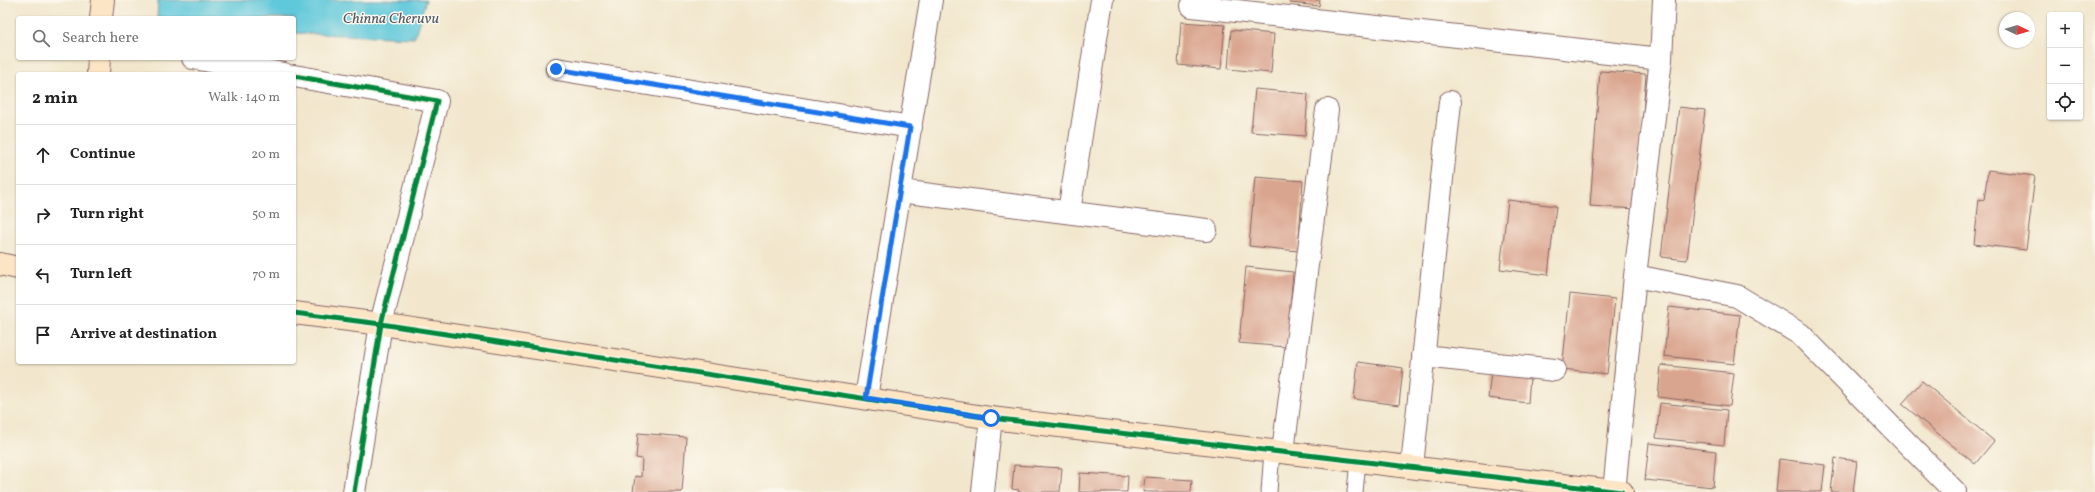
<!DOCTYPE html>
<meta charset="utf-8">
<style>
body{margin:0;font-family:Vollkorn,serif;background:#f2f2f2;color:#222}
.controls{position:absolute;right:12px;top:12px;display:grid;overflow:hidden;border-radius:4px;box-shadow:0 1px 3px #0004}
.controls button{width:36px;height:36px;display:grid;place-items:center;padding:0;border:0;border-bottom:1px solid #e0e0e0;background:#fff;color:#222;font:20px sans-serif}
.compass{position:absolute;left:1999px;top:12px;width:36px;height:36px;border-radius:50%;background:#fff;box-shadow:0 1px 3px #0004;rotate:94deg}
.stop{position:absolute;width:12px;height:12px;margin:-9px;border:3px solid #1a73e8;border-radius:50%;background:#fff}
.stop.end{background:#1a73e8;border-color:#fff;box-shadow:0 1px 4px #0008}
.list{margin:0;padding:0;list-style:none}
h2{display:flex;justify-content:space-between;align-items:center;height:52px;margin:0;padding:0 16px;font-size:17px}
h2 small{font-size:13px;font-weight:400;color:#767676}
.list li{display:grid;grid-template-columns:26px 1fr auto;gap:12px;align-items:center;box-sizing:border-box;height:60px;padding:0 16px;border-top:1px solid #e0e0e0}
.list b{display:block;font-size:15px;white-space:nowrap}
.list em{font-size:13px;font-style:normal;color:#767676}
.icon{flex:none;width:22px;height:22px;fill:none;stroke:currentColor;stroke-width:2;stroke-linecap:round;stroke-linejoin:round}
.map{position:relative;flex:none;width:2095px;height:492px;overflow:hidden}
.search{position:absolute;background:#fff;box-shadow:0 1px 3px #0004;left:16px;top:16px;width:280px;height:44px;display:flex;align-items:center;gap:10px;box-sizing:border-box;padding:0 14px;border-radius:4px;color:#767676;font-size:15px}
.panel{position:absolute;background:#fff;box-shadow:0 1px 3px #0004;left:16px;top:72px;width:280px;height:292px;border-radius:4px}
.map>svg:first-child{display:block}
.water{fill:#5fc8da;stroke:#547482}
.building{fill:#daa58f}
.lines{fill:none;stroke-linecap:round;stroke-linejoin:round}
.lane-casing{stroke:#856564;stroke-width:17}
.street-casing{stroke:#856564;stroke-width:24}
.secondary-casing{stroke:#856564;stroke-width:24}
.lane{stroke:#fff;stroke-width:15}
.street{stroke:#fff;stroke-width:22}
.secondary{stroke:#fce5c4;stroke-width:22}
.cycleway-casing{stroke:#fbf7ec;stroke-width:8}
.cycleway{stroke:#00873e;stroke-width:5}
.route{stroke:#1a73e8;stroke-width:5}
.labels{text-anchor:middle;stroke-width:3;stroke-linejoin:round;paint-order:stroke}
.water-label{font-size:15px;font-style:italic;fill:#515a68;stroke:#fbf7ec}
</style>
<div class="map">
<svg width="2095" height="492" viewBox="0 0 2095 492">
<rect width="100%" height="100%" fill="#fbf7ec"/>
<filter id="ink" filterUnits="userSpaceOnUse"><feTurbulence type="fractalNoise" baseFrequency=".025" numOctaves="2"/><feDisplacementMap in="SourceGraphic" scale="8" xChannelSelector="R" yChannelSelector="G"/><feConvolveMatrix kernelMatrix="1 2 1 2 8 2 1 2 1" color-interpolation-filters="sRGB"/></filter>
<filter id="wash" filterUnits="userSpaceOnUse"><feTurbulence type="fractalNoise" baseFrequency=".012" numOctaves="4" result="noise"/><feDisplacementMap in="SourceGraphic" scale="16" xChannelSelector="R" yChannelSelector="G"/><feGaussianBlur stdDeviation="0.9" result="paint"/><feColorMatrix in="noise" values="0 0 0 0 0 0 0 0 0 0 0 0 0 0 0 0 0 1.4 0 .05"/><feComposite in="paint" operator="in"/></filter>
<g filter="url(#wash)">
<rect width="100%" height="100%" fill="#f2e7cd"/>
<path class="water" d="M158,0H426L414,38L294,33V18H157Z"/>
<g id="blocks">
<path class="building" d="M1290,0H1320L1319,6L1290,3Z
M1181,22L1225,25L1221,69L1178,65Z
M1231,30L1274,34L1271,73L1228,69Z
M1600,71L1646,74L1636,209L1590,206Z
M1255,89L1308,94L1305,136L1251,132Z
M1679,107L1705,110L1687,260L1661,257Z
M1988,170L2035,176L2026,250L1974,244L1979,199L1984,200Z
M1255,177L1303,181L1298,251L1249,246Z
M1508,200L1556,206L1548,275L1500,269Z
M1246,267L1293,272L1287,347L1239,343Z
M1570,294L1615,299L1607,374L1562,369Z
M1669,307L1740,315L1734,364L1664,356Z
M1358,362L1403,368L1399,405L1354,399Z
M1661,365L1734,373L1730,406L1658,397Z
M1491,372L1530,377L1528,403L1488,398Z
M1922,381L1994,441L1975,464L1902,404Z
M1660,403L1727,410L1724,445L1656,438Z
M638,433L686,437L682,492H633L635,476L641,477L642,459L636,458Z
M1649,443L1716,451L1713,487L1645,480Z
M1835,458L1857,461L1853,492H1831Z
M1779,459L1825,465L1822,492H1776Z
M1014,465L1062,468L1060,492H1018L1019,490L1012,489Z
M1080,473L1128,476L1127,492H1079Z
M1145,477L1192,480L1191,492H1143Z"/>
</g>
</g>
<g filter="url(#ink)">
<use href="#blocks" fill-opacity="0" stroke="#856564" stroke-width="1"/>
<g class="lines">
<defs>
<path id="lane" d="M1269,492L1272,451
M1355,492L1358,460"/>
<path id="street" d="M1192,6L1661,59
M193,58L284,74
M557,69L911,127
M294,76L437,101L381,324L354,492
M900,191L1206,230
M1069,212L1102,0
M1635,276L1737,296L1800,334L1955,492
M1423,356L1555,370
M866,398L931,0
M1283,451L1327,110
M1412,466L1450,102
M983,492L991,418
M1614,492L1635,276L1661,59L1664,0"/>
<path id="secondary" d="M101,18L103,0
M98,74L99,58
M0,264L18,268
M294,313L381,324L991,418L1622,492"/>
</defs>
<use href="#lane" class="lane-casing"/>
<use href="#street" class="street-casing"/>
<use href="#secondary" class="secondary-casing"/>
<use href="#lane" class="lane"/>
<use href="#street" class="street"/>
<use href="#secondary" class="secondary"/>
<defs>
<path id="cycleway" d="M294,76L437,101L381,324L354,492
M294,313L381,324L991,418L1622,492"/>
</defs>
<use href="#cycleway" class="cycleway-casing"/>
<use href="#cycleway" class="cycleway"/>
</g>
</g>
<g class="lines" filter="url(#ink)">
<path class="route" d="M556,69L910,127L866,398L991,418"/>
</g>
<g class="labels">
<g class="water-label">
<text x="391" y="23">Chinna Cheruvu</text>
</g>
</g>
</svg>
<div class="controls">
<button>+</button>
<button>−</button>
<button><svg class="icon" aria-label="locate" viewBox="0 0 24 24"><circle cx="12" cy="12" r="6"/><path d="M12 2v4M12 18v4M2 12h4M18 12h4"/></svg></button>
</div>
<svg class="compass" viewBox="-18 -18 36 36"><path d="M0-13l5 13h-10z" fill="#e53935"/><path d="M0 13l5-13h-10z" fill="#767676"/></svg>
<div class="stop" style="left:991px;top:418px"></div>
<div class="stop end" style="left:556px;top:69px"></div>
<div class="search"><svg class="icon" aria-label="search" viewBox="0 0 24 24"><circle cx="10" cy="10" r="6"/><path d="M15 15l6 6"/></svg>Search here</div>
<section class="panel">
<h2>2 min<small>Walk · 140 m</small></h2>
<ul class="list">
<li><svg class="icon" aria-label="ahead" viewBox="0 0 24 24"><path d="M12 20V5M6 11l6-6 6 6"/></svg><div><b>Continue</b></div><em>20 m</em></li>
<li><svg class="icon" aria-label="right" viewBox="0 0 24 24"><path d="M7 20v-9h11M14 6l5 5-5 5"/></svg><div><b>Turn right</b></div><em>50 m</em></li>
<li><svg class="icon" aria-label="left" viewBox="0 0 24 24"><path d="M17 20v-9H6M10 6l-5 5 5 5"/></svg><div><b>Turn left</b></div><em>70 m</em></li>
<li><svg class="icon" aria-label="arrive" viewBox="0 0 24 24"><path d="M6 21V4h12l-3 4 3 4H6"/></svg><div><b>Arrive at destination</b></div></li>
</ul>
</section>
</div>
